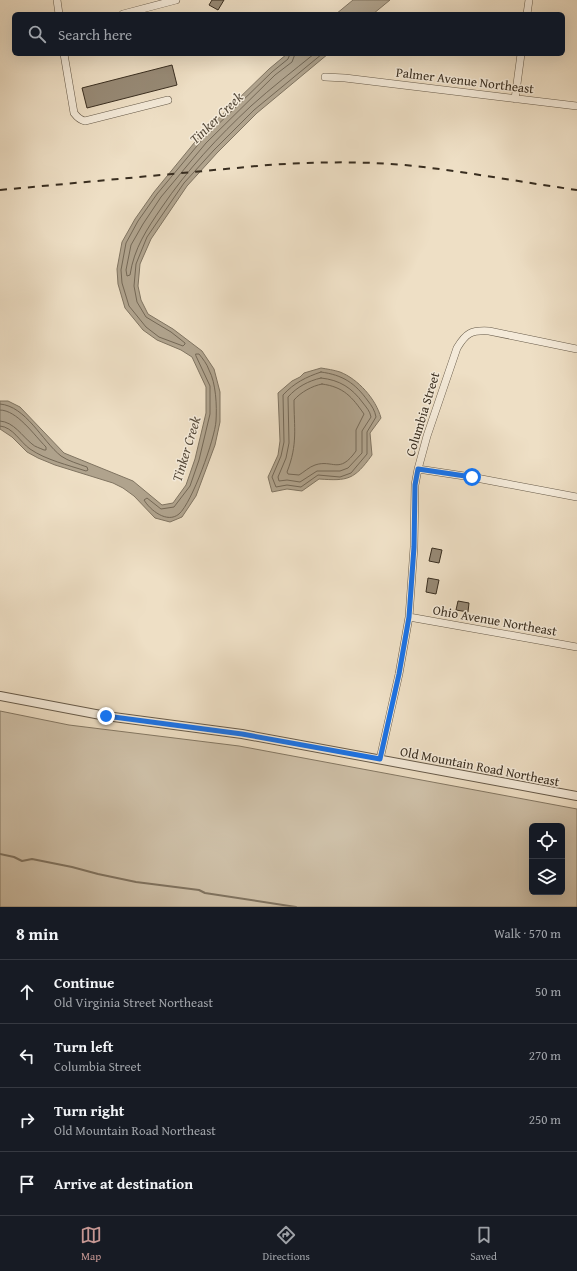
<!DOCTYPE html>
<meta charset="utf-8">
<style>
body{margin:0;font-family:"Gentium Book Plus",serif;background:#20242c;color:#f1f3f6}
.controls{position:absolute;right:12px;bottom:12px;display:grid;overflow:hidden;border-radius:6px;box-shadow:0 4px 16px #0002}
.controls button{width:36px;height:36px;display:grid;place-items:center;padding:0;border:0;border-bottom:1px solid #363941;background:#171b24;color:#f1f3f6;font:20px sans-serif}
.stop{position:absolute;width:12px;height:12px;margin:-9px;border:3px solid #1a73e8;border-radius:50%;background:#fff}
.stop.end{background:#1a73e8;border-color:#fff;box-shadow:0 1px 4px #0008}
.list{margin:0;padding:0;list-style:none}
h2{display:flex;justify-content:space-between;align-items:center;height:52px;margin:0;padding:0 16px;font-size:17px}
h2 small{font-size:13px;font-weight:400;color:#9ea1a6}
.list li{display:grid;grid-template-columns:26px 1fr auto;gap:12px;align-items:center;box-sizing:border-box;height:64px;padding:0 16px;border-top:1px solid #363941}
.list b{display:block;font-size:15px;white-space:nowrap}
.list p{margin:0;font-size:13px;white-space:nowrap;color:#9ea1a6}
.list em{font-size:13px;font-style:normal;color:#9ea1a6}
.icon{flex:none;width:22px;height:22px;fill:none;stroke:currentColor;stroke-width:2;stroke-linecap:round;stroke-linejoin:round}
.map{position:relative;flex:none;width:577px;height:907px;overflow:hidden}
.search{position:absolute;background:#171b24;box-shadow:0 4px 16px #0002;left:12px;right:12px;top:12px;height:44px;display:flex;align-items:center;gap:10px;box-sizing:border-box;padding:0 14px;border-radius:6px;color:#9ea1a6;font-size:15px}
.sheet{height:308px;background:#171b24}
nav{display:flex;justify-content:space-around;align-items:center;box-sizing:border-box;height:56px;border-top:1px solid #363941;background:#171b24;font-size:11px;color:#9ea1a6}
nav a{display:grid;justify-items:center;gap:2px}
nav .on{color:#c59692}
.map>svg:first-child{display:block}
.green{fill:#cfc1a9;stroke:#847864;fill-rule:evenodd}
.water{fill:#b0a38d;stroke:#807461}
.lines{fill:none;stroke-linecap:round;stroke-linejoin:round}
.shore{stroke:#746856;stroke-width:1}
.stream{stroke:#807461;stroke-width:2}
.building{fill:#978a76;stroke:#392e20}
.minor-casing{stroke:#665a49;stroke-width:8}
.tertiary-casing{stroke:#665a49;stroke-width:10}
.minor{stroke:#f4ead9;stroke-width:7}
.tertiary{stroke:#f4ead9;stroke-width:8}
.rail{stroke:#392e20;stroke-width:2;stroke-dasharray:7 7;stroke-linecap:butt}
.route{stroke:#1a73e8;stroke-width:5}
.labels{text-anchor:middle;stroke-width:3;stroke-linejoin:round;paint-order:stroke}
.street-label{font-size:13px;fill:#392e20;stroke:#f4ead9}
.water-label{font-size:14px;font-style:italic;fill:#574b3b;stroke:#f4ead9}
</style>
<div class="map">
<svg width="577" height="907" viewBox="0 0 577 907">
<rect width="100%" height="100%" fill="#eedfc5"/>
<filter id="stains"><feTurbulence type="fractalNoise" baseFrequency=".005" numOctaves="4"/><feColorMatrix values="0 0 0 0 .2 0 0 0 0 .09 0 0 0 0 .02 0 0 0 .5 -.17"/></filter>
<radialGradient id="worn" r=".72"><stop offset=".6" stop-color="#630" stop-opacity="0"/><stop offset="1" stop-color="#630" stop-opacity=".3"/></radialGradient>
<path class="green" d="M0,711L69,725L239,746L577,809V907H0ZM532,826H562V892H532Z"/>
<path class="water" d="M353,0H390L373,14H336Z
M287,54H328L257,113L217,153L187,186L151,239L140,264L138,286L141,300L148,314L173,329L202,351L214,369L220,392V422L215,445L196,496L182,517L170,522L155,518L134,496L123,488L113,483L55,465L38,458L27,452L12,437L0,429V401H8L20,407L64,453L133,481L162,505L173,503L186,485L195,459L206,413V387L192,357L181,350L157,340L143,330L125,308L118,284L117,269L122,242L135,219L154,192L199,137L269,69Z
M321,368C327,369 334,370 340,372C358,379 376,399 381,418L370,433L372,455C354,480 348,481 319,479L302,491L287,489L272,492L268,477L278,455L280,441L278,393L292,381L300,377L304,373Z"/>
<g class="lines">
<path class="shore" d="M290,54L288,59L272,72L202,140L157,194L138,221L126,243L121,270L122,283L129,306L146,327L159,337L183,346L185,344V343L171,332L146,317L137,302L134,286L136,264L147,237L184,183L214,150L254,110L322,54
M295,54L292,62L275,75L206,143L161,197L143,224L131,245L126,270L127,276L130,275C134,248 147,229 162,207C187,170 218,137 251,106C271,88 293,71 314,54
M196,354H199C203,359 207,364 209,370C216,383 217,406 216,421C215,438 192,503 179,514C167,524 150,510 144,500L147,498L161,509L174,507L190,486L199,460L210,414V386L196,356Z
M321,372C343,375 355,383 368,401C372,406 375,411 376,417L367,432V454L351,473L340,477L318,475L301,487L287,485L276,487L272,477L281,456L284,442L283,395C294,383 306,377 321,372Z
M321,378C340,380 352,388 363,403C366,407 370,411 371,417L362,431V453L348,468L340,471H317L300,482L287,480L279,481L278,477L286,458L289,443L288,397C297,387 308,381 321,378Z
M322,384C344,387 352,397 364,414L356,430V451C339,475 333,459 315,465C309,467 304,472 299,475L288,474L287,472C298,444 294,428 294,400C301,392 312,386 322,384Z
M0,404C26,406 42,441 61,456C68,461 79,464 87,467L88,470L86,471C68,465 46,460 30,449C20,442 13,427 0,426
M0,410C17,410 34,435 46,447V450H44C40,448 35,447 32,444C22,436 14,422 0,421"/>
<path class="stream" d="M0,854L14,857L22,861L32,859L72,867L98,874L136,882L199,890L205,893L296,907"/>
</g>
<path class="building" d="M212,0H224L218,10L209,5Z
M172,65L177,85L87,108L82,88Z
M432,548L442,550L439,563L429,561Z
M428,578L439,580L436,594L426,592Z
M458,601L469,603L468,612L456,610Z"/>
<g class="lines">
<defs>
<path id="minor" d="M57,0L59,14
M123,14L176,0
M527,14L529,0
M64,54L74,113C77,117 80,120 85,121L168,100
M325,77L345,78L577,106
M515,99L521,54
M418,469L471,477L577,497
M409,617L577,647
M380,759L399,674L409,617L414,547L415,485L418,469L427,436L457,348C466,333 471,330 489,331L577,349"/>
<path id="tertiary" d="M0,696L106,716L242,734L577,796"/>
</defs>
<use href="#minor" class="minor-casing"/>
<use href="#tertiary" class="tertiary-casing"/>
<use href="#minor" class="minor"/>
<use href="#tertiary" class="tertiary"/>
<path class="rail" d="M0,190L268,165C313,162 359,161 405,165C463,171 520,182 577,190"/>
</g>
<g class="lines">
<path class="route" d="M106,716L242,734L380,759L399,674L409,617L414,547L415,485L418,469L472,477"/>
</g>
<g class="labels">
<g class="street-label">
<text transform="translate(465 80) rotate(7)" y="5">Palmer Avenue Northeast</text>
<text transform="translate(422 414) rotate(-73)" y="5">Columbia Street</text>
<text transform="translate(495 620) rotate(10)" y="5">Ohio Avenue Northeast</text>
<text transform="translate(480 766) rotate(11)" y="5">Old Mountain Road Northeast</text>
</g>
<g class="water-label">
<text transform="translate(216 118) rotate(-44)" y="5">Tinker Creek</text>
<text transform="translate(186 449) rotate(-73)" y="5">Tinker Creek</text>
</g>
</g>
<rect width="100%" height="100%" filter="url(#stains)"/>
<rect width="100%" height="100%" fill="url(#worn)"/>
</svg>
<div class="controls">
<button><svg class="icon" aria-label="locate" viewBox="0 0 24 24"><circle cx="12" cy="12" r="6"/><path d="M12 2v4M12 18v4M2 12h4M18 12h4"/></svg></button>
<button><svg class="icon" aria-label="layers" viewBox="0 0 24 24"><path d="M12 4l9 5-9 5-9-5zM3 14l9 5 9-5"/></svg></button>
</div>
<div class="stop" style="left:472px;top:477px"></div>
<div class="stop end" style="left:106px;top:716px"></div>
<div class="search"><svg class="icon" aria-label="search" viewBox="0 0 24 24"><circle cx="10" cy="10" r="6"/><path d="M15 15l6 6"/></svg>Search here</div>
</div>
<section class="sheet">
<h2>8 min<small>Walk · 570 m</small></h2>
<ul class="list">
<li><svg class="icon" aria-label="ahead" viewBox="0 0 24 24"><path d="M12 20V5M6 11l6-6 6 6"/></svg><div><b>Continue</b><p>Old Virginia Street Northeast</p></div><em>50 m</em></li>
<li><svg class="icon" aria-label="left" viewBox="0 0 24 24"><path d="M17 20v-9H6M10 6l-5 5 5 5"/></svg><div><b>Turn left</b><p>Columbia Street</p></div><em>270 m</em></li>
<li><svg class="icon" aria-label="right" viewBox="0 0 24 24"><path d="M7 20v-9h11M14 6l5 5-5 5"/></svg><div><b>Turn right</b><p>Old Mountain Road Northeast</p></div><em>250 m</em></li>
<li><svg class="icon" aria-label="arrive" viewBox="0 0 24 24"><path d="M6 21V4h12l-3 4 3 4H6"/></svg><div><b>Arrive at destination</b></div></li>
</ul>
</section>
<nav>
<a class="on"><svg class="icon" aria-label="map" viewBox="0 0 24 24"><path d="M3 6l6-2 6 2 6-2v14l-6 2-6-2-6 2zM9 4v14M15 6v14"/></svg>Map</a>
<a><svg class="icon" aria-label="directions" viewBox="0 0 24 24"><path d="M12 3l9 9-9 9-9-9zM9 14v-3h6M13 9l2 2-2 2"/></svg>Directions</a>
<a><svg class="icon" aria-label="saved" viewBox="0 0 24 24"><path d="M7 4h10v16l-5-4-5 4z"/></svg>Saved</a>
</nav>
